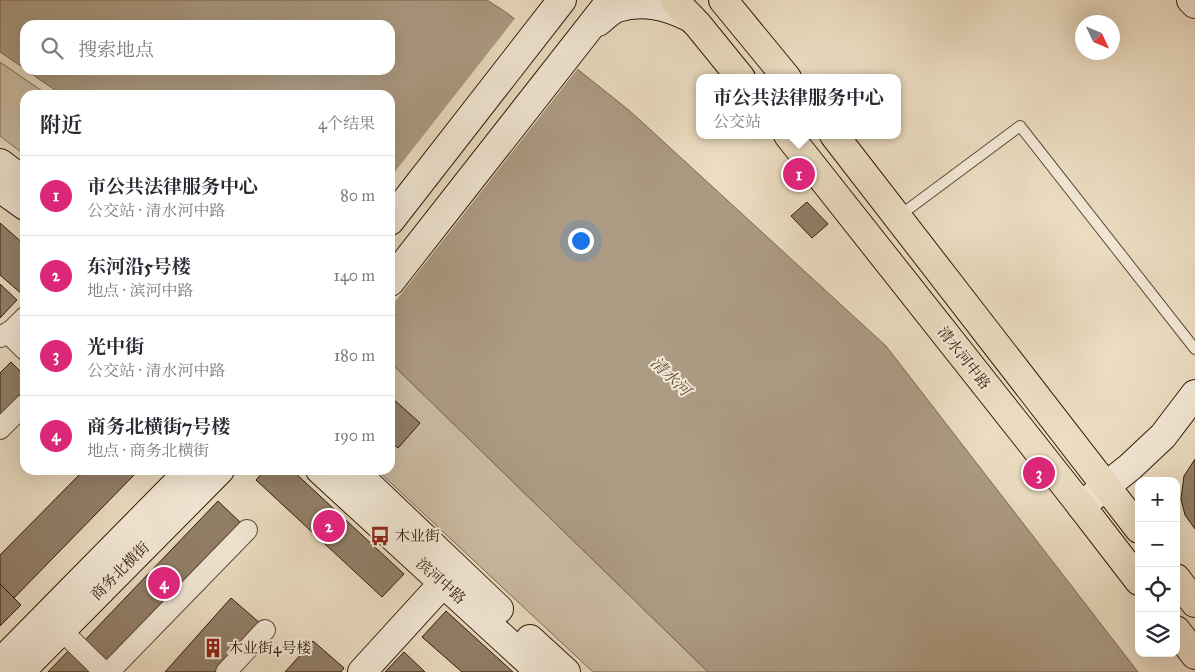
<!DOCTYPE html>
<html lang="zh">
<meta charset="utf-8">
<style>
body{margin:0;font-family:"IM FELL Great Primer","Noto Serif SC",serif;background:#f2f2f3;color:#2b2b33}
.controls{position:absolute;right:15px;bottom:15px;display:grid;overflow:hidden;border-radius:10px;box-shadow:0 5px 20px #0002}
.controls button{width:45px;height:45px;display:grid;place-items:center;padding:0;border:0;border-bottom:1px solid #e1e1e2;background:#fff;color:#2b2b33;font:25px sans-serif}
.compass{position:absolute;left:1075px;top:15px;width:45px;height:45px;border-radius:50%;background:#fff;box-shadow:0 5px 20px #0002;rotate:134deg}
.you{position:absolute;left:580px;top:240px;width:18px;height:18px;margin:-12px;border:4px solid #fff;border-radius:50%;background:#1a73e8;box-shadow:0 0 0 8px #1a73e833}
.badge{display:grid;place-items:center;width:32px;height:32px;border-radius:50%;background:#db2777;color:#fff;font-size:16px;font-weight:700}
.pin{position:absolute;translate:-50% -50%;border:2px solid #fff;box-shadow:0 1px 5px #0006}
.popup{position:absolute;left:696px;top:74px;width:205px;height:65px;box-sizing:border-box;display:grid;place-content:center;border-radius:10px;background:#fff;filter:drop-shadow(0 1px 4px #0005);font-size:16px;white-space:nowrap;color:#7c7c81}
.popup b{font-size:19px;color:#2b2b33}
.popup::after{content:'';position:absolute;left:50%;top:100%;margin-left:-10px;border:10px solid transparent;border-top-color:#fff}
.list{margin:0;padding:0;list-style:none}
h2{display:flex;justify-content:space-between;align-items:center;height:65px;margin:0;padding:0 20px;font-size:21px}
h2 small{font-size:16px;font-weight:400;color:#7c7c81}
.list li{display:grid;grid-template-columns:32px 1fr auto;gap:15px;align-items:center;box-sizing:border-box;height:80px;padding:0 20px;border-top:1px solid #e1e1e2}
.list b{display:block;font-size:19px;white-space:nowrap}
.list p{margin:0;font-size:16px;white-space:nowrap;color:#7c7c81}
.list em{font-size:16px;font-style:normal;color:#7c7c81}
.icon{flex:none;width:28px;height:28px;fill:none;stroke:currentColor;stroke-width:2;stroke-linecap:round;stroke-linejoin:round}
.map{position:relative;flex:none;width:1195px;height:672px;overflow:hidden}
.search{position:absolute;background:#fff;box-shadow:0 5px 20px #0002;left:20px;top:20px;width:375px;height:55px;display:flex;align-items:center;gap:12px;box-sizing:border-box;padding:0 18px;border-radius:15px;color:#7c7c81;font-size:19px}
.panel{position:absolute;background:#fff;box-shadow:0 5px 20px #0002;left:20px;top:90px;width:375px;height:385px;border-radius:15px}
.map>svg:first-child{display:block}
.green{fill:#ccbca3;stroke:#7e6b56}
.water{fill:#ac9b83;stroke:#7b6752}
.pier{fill:#ecddc2}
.building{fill:#927f69;stroke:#311a09}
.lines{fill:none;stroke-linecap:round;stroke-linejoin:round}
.lane-casing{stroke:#604b37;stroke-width:12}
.street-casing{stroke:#604b37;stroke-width:22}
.secondary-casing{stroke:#311a09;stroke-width:30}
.primary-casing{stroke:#311a09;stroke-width:30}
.lane{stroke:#f3e9d7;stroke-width:10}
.street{stroke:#f3e9d7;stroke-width:20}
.secondary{stroke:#f3e9d7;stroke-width:28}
.primary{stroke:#ecddc2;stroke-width:28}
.labels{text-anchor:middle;stroke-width:4;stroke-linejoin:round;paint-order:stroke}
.street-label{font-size:15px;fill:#311a09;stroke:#f3e9d7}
.poi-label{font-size:15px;fill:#311a09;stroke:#f3e9d7;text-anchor:start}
.water-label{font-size:16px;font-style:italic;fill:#624e3a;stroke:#f3e9d7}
</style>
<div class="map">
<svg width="1195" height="672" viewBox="0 0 1195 672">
<rect width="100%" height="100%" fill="#ecddc2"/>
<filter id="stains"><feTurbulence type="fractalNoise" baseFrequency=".004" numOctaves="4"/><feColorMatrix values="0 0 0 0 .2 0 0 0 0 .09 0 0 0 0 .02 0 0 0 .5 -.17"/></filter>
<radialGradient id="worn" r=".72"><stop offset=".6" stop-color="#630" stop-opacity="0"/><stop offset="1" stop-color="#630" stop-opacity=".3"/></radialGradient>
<path class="green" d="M0,62L48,95H25V155L0,136Z
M390,362L708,672H593L377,470H390Z"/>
<path class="water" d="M0,0H487L507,13L630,111L886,346L1138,672H708L390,362V95H62L26,70H390V25H25V69L0,52Z"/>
<path class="pier" d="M516,17L579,67L390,308V178Z"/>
<path class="building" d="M807,202L828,224L812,238L791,216Z
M0,223L25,245V293L23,295L0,275Z
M0,284L17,300L0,318Z
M11,362L25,376V399L0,424V373Z
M392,398L420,423L398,448L390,441V399Z
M1195,459V529L1185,515L1181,499L1184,476Z
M84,470H130L135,474L14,598L0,584V555Z
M265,470H292L404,574L382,597L256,480Z
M218,501L244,526L110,666L84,641Z
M0,584L21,605L0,626Z
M231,598L261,624L218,672H165Z
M446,611L513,672H462L422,637Z
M313,641L344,668L341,672H285Z
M70,649L94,672H48Z
M404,652L425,672H385Z"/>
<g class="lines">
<defs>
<path id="lane" d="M899,216L1020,126L1195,349"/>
<path id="street" d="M8,333L25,350
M0,337L12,330L25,317
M0,429L25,404
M52,621L104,672
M109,672L247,530
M226,672L265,630"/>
<path id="secondary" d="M1191,0L1195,4
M598,22C604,17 610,11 617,8C643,0 667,6 691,18
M0,163L25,182
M0,188L25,206
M390,221L562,0
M390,282L611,0
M320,470L540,672
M353,470L499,609
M1081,506L1130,467L1163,436L1195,394
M530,639L566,672
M0,663L190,470
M20,672L220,470
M362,672L455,570"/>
<path id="primary" d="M674,0L698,25L741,78
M723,0L787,78
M788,135L1075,498L1139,581
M834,135L1139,529
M1176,578L1195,603
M1176,630L1195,655"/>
</defs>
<use href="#lane" class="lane-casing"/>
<use href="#street" class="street-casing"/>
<use href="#secondary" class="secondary-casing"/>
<use href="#primary" class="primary-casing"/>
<use href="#lane" class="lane"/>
<use href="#street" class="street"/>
<use href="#secondary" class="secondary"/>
<use href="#primary" class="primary"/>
</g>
<defs>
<symbol id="bus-bare" viewBox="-9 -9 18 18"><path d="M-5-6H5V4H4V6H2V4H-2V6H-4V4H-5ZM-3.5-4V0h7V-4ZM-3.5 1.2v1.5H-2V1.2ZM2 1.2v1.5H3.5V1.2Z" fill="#8f2418" stroke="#f3e9d7" stroke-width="2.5" paint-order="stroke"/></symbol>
<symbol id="building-bare" viewBox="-9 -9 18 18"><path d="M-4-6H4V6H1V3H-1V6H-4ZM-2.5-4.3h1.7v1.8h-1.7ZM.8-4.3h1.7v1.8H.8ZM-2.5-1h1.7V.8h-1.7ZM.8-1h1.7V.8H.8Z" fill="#8f2418" stroke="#f3e9d7" stroke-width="2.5" paint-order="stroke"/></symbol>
</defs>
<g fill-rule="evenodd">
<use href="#bus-bare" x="366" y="522" width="28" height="28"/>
<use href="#building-bare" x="199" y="634" width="28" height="28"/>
</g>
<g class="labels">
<g class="street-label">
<text transform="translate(964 358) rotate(52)" y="5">清水河中路</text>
<text transform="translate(120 571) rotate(-45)" y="5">商务北横街</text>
<text transform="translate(441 581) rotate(42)" y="5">滨河中路</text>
</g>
<g class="poi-label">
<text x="395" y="541">木业街</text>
<text x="228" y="653">木业街4号楼</text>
</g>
<g class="water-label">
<text transform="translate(671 376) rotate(44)" y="6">清水河</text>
</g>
</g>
<rect width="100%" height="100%" filter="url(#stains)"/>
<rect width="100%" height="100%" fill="url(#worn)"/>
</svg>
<div class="controls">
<button>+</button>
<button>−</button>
<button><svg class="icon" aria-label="locate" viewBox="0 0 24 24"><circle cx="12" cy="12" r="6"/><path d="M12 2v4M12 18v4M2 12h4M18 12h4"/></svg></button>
<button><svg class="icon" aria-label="layers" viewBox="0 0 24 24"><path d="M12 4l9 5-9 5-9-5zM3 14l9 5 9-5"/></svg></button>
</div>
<svg class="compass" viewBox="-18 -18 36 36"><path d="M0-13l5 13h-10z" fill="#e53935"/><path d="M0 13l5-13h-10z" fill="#7c7c81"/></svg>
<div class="you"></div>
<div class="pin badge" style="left:799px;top:174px">1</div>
<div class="popup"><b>市公共法律服务中心</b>公交站</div>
<div class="pin badge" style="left:329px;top:526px">2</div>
<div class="pin badge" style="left:1039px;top:473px">3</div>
<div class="pin badge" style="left:164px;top:583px">4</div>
<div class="search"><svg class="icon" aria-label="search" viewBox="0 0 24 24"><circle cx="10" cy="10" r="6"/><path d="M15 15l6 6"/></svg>搜索地点</div>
<section class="panel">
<h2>附近<small>4个结果</small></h2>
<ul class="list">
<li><span class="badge">1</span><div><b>市公共法律服务中心</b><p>公交站 · 清水河中路</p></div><em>80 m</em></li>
<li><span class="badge">2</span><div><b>东河沿5号楼</b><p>地点 · 滨河中路</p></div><em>140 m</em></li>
<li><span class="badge">3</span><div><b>光中街</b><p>公交站 · 清水河中路</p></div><em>180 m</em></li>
<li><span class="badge">4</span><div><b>商务北横街7号楼</b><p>地点 · 商务北横街</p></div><em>190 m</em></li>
</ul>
</section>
</div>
